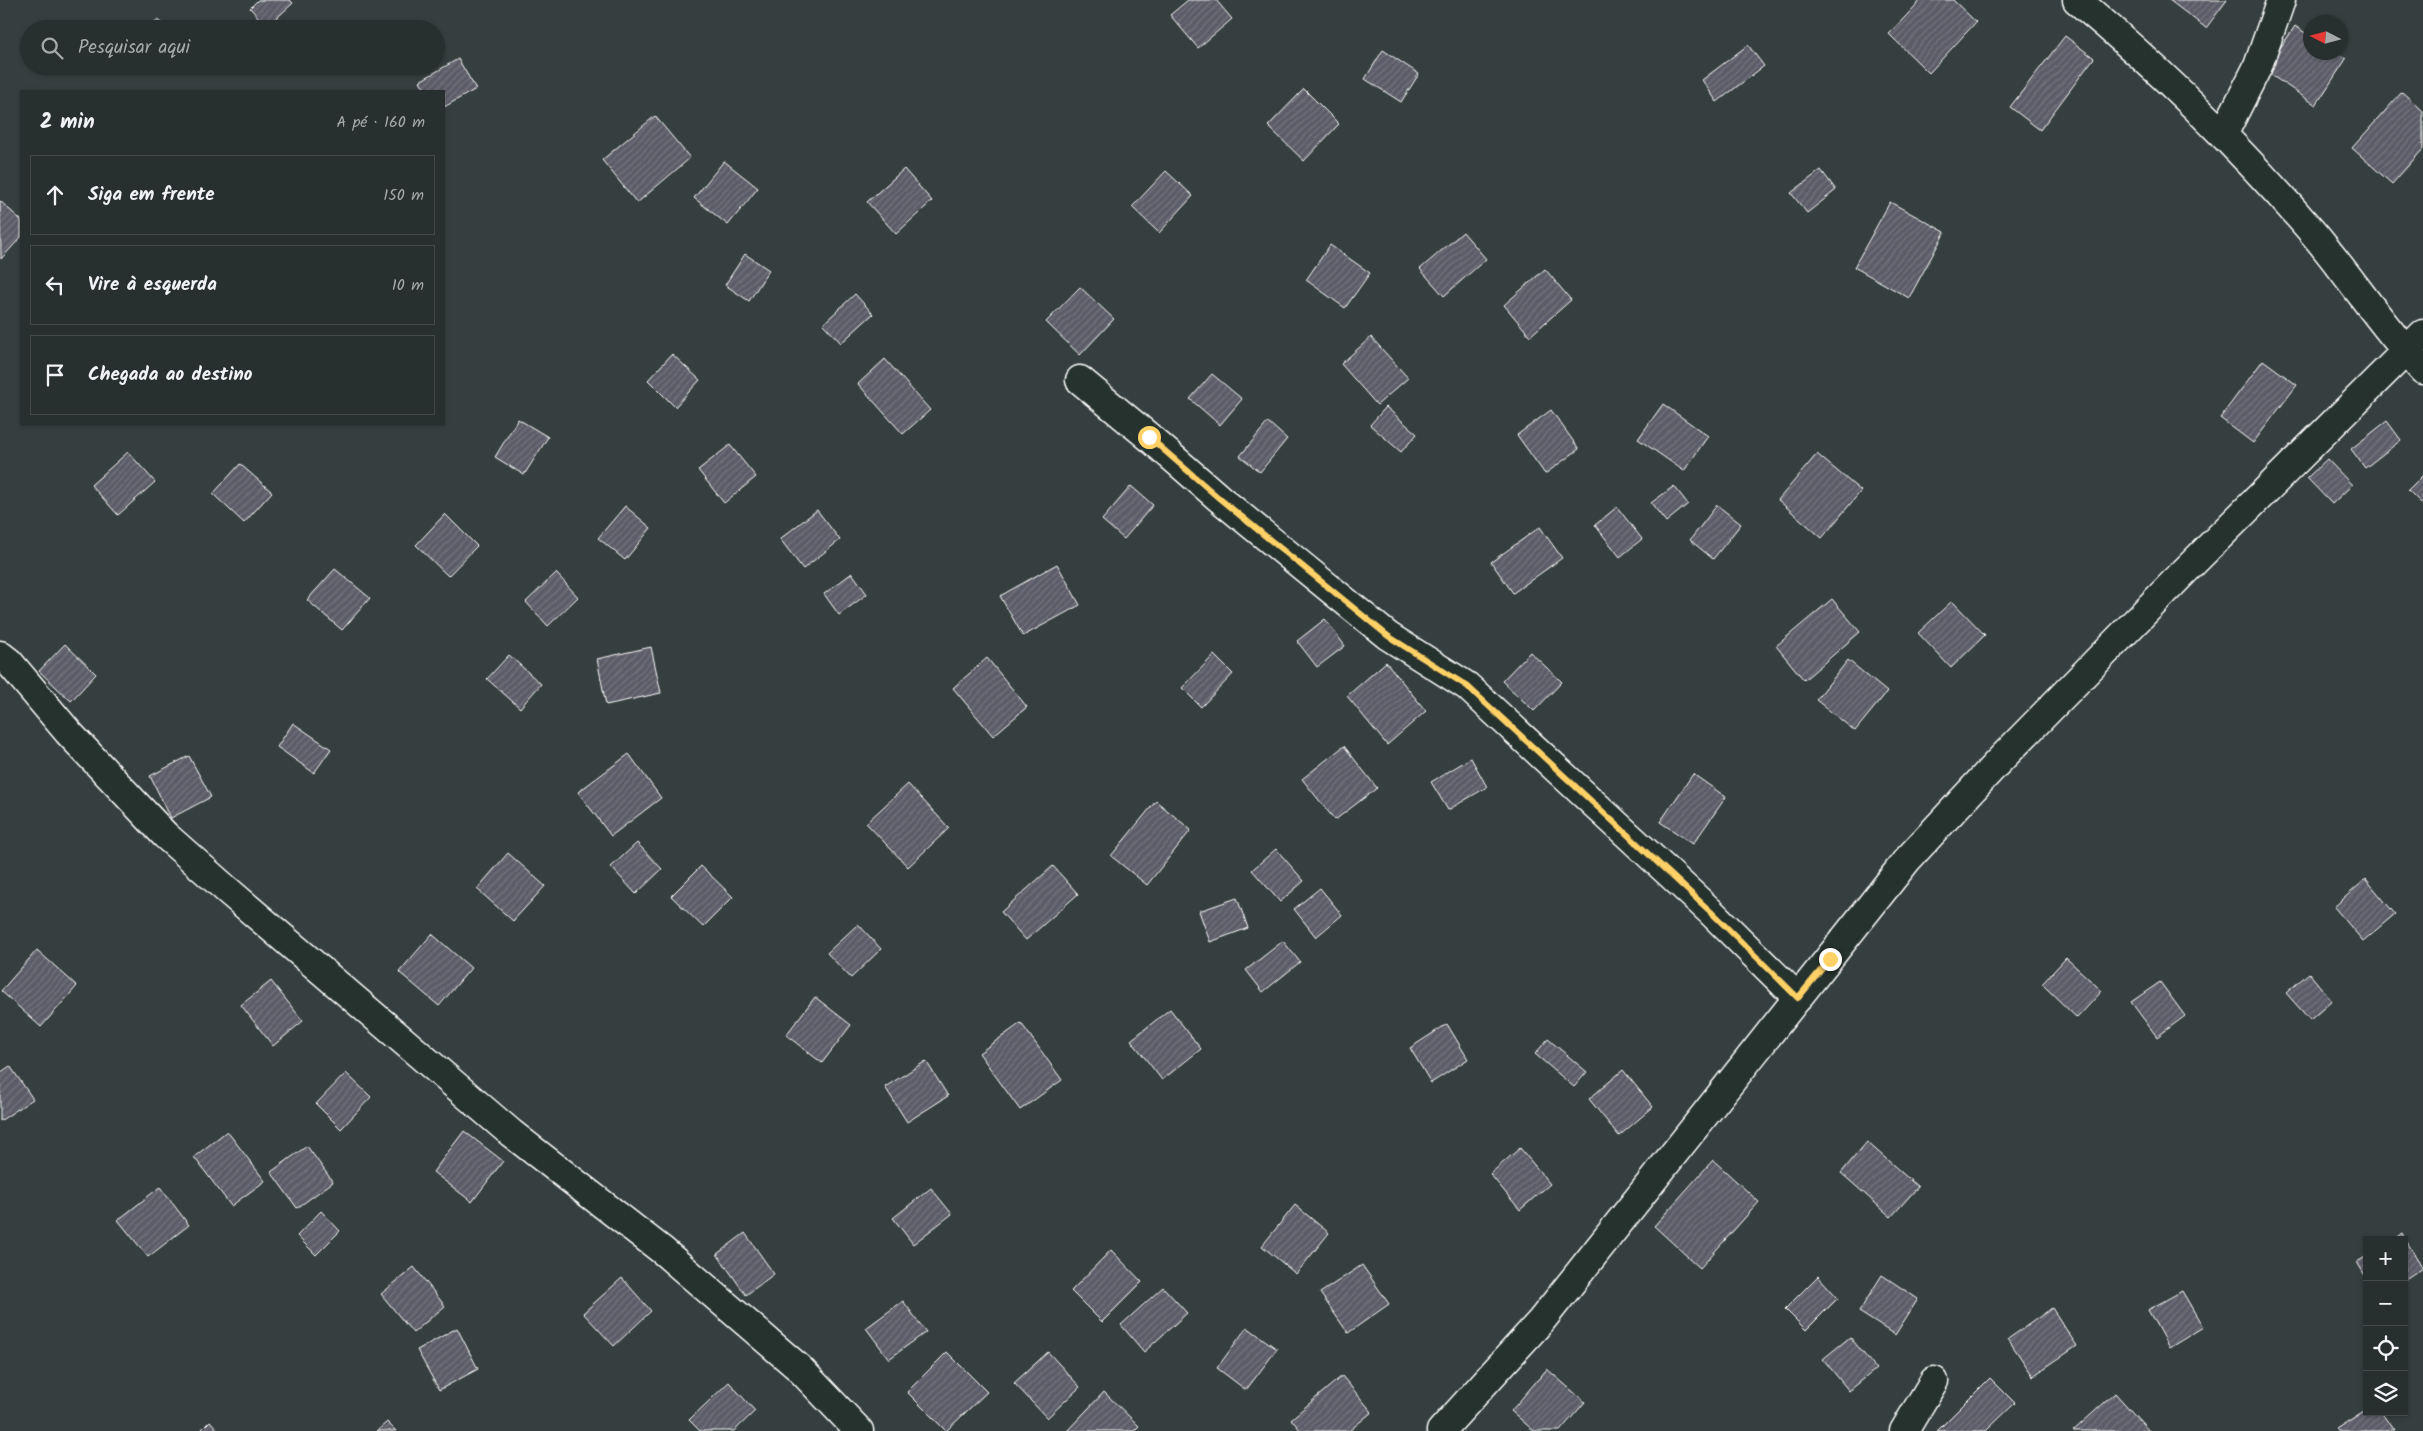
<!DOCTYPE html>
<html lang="pt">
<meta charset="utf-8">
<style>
body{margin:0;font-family:Kalam,sans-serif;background:#303737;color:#f1f3f6}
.controls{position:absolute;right:15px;bottom:15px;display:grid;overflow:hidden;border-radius:0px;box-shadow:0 1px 4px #0004}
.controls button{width:45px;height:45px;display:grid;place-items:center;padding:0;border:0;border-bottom:1px solid #444a4b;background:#282f2f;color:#f1f3f6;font:25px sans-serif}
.compass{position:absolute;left:2303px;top:15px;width:45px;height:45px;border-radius:50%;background:#282f2f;box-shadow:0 1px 4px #0004;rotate:276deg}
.stop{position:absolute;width:15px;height:15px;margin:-11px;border:4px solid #ffd166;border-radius:50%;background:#fff}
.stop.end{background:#ffd166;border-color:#fff;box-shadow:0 1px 5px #0008}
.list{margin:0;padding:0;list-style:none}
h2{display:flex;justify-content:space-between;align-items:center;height:65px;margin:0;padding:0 20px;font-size:21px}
h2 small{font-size:16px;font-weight:400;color:#a5a9aa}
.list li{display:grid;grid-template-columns:32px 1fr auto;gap:15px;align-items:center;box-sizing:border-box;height:80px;margin:0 10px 10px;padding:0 10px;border:1px solid #444a4b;border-radius:0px}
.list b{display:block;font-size:19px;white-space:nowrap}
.list em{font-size:16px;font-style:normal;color:#a5a9aa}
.icon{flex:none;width:28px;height:28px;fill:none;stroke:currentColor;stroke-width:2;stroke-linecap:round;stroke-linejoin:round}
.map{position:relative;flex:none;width:2423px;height:1431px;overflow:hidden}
.search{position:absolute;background:#282f2f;box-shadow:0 1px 4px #0004;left:20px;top:20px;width:425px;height:55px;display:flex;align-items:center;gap:12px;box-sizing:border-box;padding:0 18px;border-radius:28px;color:#a5a9aa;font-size:19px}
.panel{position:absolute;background:#282f2f;box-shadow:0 1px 4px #0004;left:20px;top:90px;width:425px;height:335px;border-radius:0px}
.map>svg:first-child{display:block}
.building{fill:url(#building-hatch);stroke:#fff}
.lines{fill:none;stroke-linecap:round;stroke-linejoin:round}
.street-casing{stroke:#fff;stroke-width:31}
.street{stroke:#26332d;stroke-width:28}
.route{stroke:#ffd166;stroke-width:6}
</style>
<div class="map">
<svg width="2423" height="1431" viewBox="0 0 2423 1431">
<defs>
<pattern id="building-hatch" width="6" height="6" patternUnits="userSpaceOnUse" patternTransform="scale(1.25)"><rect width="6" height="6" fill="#5c5c68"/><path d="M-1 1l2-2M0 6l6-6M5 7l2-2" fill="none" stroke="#74747f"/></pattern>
</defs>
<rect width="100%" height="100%" fill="#363f3f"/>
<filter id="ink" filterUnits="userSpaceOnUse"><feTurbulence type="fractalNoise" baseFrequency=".02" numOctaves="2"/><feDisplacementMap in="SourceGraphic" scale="10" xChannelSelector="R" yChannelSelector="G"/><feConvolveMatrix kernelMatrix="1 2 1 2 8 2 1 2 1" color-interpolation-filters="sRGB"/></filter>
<g filter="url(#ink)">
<path class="building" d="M258,0H290L293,3L267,27L250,8Z
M1188,0H1216L1232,19L1198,48L1170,15Z
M1921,0H1953L1976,22L1929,73L1889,34Z
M2169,0H2227L2206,28Z
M157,20L170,29H151Z
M2295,26L2310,36V52H2335L2346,59L2316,105L2265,71Z
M2065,36L2094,58L2040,130L2010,107Z
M1748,45L1764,66L1717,102L1702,80Z
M1383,50L1419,74L1401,102L1365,79Z
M458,59L476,89L444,107V91H426L420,81Z
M1304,89L1339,124L1304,161L1268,126Z
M2402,92L2423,111V149L2392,184L2352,148Z
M655,116L690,158L637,203L602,160Z
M724,161L758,188L728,225L694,198Z
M904,169L932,201L896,234L867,202Z
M1821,170L1836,190L1807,213L1791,193Z
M1166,171L1193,196L1159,233L1132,207Z
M0,201L21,220V237L1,259Z
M1890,202L1945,232L1909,298L1854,267Z
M1463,232L1486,259L1444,296L1420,269Z
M1330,245L1370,273L1345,308L1306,280Z
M745,254L769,270L749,301L725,285Z
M1545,269L1571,300L1530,336L1504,305Z
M1080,287L1114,319L1080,355L1046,322Z
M855,294L873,314L841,343L823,324Z
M1371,337L1408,378L1377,405L1341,364Z
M672,354L700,380L675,407L648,380Z
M885,359L930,410L903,434L858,384Z
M2263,360L2297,385L2253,443L2220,418Z
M1212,374L1242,399L1220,425L1190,399Z
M1663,404L1708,436L1684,471L1638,439Z
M1386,407L1417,434L1401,452L1370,425Z
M1551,410L1579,449L1545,474L1517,435Z
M518,419L548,437L524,475L495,457Z
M2387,421L2401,440L2365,468L2351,449Z
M1268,422L1287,439L1260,472L1240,456Z
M730,445L756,477L724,503L698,470Z
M128,452L155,482L118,515L91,485Z
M1817,454L1861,491L1822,538L1778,500Z
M2327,459L2352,485L2332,504L2307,478Z
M240,464L272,492L244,523L213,494Z
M2423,475V505L2408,490Z
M1131,486L1153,505L1124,539L1102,520Z
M1674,486L1688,504L1666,522L1651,503Z
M1717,505L1741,524L1713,559L1690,540Z
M625,506L651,528L625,560L598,538Z
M1617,507L1642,539L1620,557L1595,525Z
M817,510L840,540L803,569L780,539Z
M445,514L477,546L448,576L416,545Z
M1540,527L1562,558L1513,593L1491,562Z
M1057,564L1080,605L1023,636L1000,596Z
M335,569L370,598L342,630L307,600Z
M556,573L578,597L548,626L526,602Z
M852,573L867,594L839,615L824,594Z
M1832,599L1860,632L1804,680L1776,646Z
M1952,601L1985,635L1951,668L1918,633Z
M1325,619L1345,646L1317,667L1297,641Z
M65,644L96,674L71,701L39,671Z
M651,647L661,693L606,705L597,659Z
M1530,652L1562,682L1534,711L1502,681Z
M509,655L541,684L520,708L487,679Z
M1214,655L1233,674L1201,707L1182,688Z
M987,658L1027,707L993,736L953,688Z
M1848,660L1887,692L1855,731L1816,700Z
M1386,662L1426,711L1387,745L1347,696Z
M293,723L331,749L314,773L277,747Z
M1344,746L1377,788L1335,820L1302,779Z
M629,754L661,798L611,836L578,792Z
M189,756L211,797L171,818L150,776Z
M1471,758L1487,787L1448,810L1431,782Z
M1693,774L1726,797L1693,844L1660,822Z
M908,784L949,828L908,867L866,823Z
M1156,801L1191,830L1147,885L1111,856Z
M637,843L662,869L636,894L611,867Z
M1276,849L1304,881L1280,902L1252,870Z
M508,853L545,886L513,921L477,889Z
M701,866L733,897L703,927L671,896Z
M1053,866L1078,894L1026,940L1001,912Z
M2366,879L2395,914L2363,941L2334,907Z
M1320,888L1342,915L1316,937L1294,909Z
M1237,898L1248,928L1210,942L1199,911Z
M858,924L881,949L851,978L827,953Z
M432,934L471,968L439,1006L399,972Z
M1283,941L1300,962L1263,992L1246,970Z
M37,950L77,986L41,1027L1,991Z
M2066,958L2102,991L2077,1018L2042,984Z
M2309,973L2332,1001L2310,1020L2286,993Z
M271,981L303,1021L273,1046L241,1005Z
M2160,982L2185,1016L2157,1037L2131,1002Z
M815,997L851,1025L822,1063L786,1035Z
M1170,1009L1201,1049L1162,1080L1131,1040Z
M1021,1023L1062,1080L1020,1110L979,1053Z
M1447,1024L1468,1059L1431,1083L1410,1048Z
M1548,1039L1587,1072L1574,1087L1535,1054Z
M926,1061L948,1096L907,1122L885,1087Z
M10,1066L33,1099L0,1121V1073Z
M1623,1070L1653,1107L1619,1136L1589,1099Z
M346,1073L371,1097L341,1129L316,1104Z
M227,1131L265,1181L231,1206L194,1157Z
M464,1131L503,1161L472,1202L433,1172Z
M1867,1142L1918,1187L1891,1217L1841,1173Z
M307,1146L333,1182L297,1208L271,1172Z
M1520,1148L1550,1184L1520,1210L1490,1174Z
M1713,1160L1759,1202L1700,1268L1654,1226Z
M160,1187L189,1225L148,1257L118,1220Z
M931,1188L952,1214L913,1244L893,1218Z
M1295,1205L1329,1233L1296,1274L1262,1246Z
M321,1211L340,1231L316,1255L297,1236Z
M745,1233L774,1274L746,1295L717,1254Z
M2402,1234L2423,1268L2404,1281V1240H2393Z
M1111,1250L1142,1282L1102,1322L1071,1291Z
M2367,1256V1279L2357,1262Z
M1362,1265L1389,1304L1348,1333L1320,1293Z
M414,1267L445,1306L413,1333L381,1294Z
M1882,1275L1918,1299L1895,1335L1859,1312Z
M1818,1276L1838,1298L1806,1330L1785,1309Z
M622,1278L651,1311L614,1346L583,1313Z
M1163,1287L1187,1313L1144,1352L1121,1325Z
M2182,1291L2203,1327L2169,1348L2148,1310Z
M903,1301L926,1332L889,1359L866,1328Z
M2052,1308L2077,1346L2033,1376L2008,1339Z
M1247,1327L1277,1349L1246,1390L1217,1368Z
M457,1328L478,1369L439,1390L417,1350Z
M1850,1337L1876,1369L1849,1391L1823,1359Z
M947,1352L987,1392L946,1431L907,1392Z
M1048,1352L1080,1387L1047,1418L1014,1383Z
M1547,1369L1585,1402L1560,1431H1534L1511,1411Z
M1342,1376L1372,1412L1349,1431H1301L1291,1419Z
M1990,1378L2015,1403L1986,1431H1937Z
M729,1382L755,1411L734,1431H700L689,1420Z
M1104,1392L1139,1426L1134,1431H1067Z
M2115,1393L2149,1431H2073Z
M2367,1409V1412H2381L2394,1431H2337L2336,1429Z
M210,1421L219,1431H200Z
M387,1422L396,1431H377Z"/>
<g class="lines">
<defs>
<path id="street" d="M2077,0C2162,71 2242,150 2314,234C2352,279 2383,328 2423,370
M2223,135L2258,66L2281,0
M1080,380L1149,437L1220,499L1388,636L1467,686L1711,912L1798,998
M0,655L9,662L68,732L165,835L226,889L511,1133L663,1251L799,1368L859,1431
M1441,1431L1541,1321L1907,860L1997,763L2183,573L2423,334
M1904,1431L1934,1381"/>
</defs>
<use href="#street" class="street-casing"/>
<use href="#street" class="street"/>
</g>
</g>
<g class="lines" filter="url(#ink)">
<path class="route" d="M1149,437L1220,499L1388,636L1467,686L1711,912L1798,998L1830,959"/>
</g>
</svg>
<div class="controls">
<button>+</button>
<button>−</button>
<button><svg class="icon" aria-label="locate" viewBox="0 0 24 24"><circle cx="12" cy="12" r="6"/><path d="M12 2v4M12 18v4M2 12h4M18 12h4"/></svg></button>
<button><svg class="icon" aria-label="layers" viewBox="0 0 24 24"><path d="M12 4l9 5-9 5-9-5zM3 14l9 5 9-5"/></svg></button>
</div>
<svg class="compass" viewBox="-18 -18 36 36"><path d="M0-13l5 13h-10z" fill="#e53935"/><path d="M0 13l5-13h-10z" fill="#a5a9aa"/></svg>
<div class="stop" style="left:1149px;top:437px"></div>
<div class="stop end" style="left:1830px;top:959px"></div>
<div class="search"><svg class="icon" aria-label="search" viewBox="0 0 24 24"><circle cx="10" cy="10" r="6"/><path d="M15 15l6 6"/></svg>Pesquisar aqui</div>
<section class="panel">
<h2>2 min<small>A pé · 160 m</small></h2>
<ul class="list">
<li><svg class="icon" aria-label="ahead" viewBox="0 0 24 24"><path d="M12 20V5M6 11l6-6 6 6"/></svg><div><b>Siga em frente</b></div><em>150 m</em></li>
<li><svg class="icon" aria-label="left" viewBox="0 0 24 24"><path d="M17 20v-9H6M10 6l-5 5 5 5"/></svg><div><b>Vire à esquerda</b></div><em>10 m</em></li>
<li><svg class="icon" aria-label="arrive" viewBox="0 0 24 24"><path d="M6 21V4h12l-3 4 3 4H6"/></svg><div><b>Chegada ao destino</b></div></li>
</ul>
</section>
</div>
